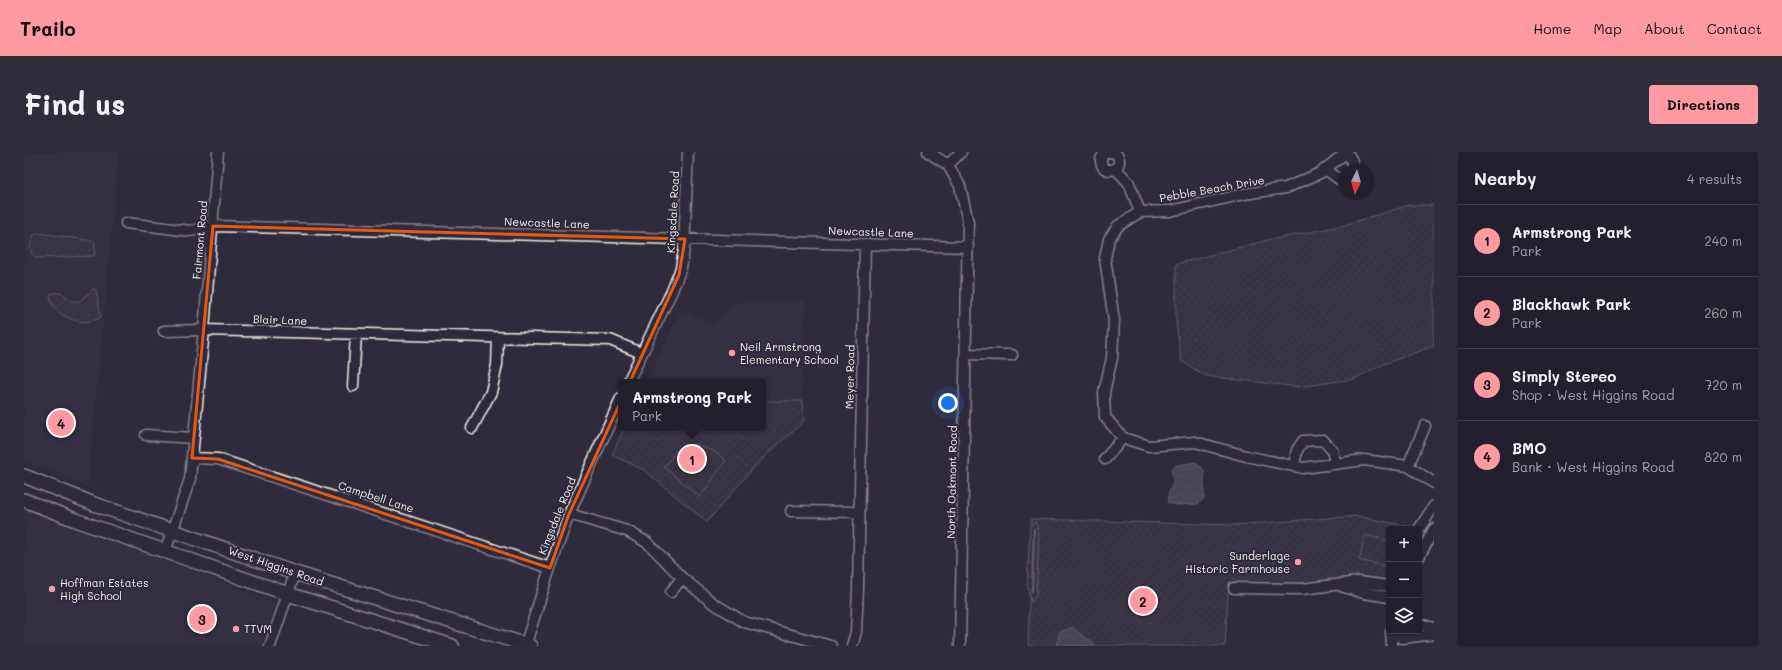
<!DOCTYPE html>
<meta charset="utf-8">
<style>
body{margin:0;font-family:Mali,sans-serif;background:#2f2d3a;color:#f1f3f6}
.controls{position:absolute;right:12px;bottom:12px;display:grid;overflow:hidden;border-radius:4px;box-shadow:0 1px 3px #0004}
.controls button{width:36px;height:36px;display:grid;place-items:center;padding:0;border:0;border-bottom:1px solid #403e4a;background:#23202e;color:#f1f3f6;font:20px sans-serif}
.compass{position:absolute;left:1314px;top:12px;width:36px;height:36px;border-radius:50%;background:#23202e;box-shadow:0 1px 3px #0004;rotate:185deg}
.you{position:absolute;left:924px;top:251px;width:14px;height:14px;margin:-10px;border:3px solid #fff;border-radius:50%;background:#1a73e8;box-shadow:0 0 0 6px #1a73e833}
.badge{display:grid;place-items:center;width:26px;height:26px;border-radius:50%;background:#ff9aa2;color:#111;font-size:13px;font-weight:700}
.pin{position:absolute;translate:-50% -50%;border:2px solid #fff;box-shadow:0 1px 4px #0006}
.popup{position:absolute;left:594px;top:227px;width:148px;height:52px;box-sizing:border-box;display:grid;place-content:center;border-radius:4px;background:#23202e;filter:drop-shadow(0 1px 3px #0005);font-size:13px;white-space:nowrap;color:#a3a3aa}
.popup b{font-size:15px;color:#f1f3f6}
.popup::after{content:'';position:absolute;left:50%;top:100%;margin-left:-8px;border:8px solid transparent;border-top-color:#23202e}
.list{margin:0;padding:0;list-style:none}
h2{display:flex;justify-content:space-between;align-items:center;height:52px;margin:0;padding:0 16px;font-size:17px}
h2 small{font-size:13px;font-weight:400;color:#a3a3aa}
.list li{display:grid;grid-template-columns:26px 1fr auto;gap:12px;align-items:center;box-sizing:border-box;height:72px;padding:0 16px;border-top:1px solid #403e4a}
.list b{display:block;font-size:15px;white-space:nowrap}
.list p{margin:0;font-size:13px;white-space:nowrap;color:#a3a3aa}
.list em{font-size:13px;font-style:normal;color:#a3a3aa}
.icon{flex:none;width:22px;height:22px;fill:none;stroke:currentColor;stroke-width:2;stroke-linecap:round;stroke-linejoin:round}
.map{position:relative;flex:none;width:1410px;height:494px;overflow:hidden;border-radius:4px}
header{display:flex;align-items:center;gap:24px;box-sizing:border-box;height:56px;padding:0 20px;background:#ff9aa2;color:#111}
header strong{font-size:19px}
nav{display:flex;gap:22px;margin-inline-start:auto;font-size:14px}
.intro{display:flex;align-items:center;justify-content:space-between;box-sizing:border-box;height:96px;padding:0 24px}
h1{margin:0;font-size:28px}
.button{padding:10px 18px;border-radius:4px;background:#ff9aa2;color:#111;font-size:14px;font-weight:700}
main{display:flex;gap:24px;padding:0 24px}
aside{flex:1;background:#23202e;border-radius:4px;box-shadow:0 1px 3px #0004}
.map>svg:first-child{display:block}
.built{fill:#3b3647}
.grass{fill:url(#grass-dots);stroke:#9c989c}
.wetland{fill:url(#wetland-marsh);stroke:#9c989c}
.garden{fill:url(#garden-furrows);stroke:#9c989c}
.pitch{fill:#454050;stroke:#9c989c}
.water{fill:url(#water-waves);stroke:#a19ea0}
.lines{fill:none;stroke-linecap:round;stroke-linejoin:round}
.stream{stroke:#a19ea0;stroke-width:2}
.minor-casing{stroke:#f4f1e8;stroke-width:13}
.major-casing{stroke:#f4f1e8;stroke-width:16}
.minor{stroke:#2f2a3d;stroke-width:10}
.major{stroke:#2f2a3d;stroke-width:13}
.marked{fill:none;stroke:#e8590c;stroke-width:3;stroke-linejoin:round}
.poi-dot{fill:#ff9aa2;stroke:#2f2a3d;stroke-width:1.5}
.labels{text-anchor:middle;stroke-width:4;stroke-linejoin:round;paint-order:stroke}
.street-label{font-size:11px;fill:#f4f1e8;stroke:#2f2a3d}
.poi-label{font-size:11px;fill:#f4f1e8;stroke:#2f2a3d;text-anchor:start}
</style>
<header>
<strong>Trailo</strong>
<nav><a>Home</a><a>Map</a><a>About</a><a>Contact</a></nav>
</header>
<div class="intro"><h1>Find us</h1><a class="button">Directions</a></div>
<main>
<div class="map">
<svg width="1410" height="494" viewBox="0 0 1410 494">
<defs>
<pattern id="grass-dots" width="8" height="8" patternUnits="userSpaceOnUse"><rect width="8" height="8" fill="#454050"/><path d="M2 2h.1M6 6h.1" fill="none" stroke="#605c69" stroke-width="1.8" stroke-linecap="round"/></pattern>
<pattern id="wetland-marsh" width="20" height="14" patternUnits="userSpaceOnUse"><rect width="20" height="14" fill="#454050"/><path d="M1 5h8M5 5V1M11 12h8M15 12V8" fill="none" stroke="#605c69"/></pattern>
<pattern id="garden-furrows" width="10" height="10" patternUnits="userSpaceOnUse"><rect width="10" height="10" fill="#454050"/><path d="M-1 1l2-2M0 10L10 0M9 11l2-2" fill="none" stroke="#605c69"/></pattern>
<pattern id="water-waves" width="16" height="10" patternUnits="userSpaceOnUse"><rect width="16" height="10" fill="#6a6670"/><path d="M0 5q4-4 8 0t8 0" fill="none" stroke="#807c84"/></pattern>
</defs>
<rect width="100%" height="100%" fill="#2f2a3d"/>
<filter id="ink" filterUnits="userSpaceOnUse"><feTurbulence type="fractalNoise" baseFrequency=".025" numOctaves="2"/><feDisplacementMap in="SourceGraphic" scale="8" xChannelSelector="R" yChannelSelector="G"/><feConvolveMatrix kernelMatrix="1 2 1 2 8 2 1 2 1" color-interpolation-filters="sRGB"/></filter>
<g filter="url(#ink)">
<path class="built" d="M0,0H95L64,335L0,308Z
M782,148L778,249H739V230H622L657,158L690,172L710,151Z
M0,356L252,450L237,494H0Z"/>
<path class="grass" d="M1385,53H1410V194L1360,212L1330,227L1274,235L1182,224L1157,209L1152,171V112L1244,88L1317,74Z
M15,81L70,89L71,91V102L70,104L13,106C3,100 6,91 10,83Z
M69,137L72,138L77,165C60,177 28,165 26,143L28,141C37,140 41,143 48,149H56Z
M739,249H778L780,269L733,312L683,370L620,318L588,303L600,276H739Z
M1333,364L1388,375L1387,377H1365L1364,439L1205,430L1201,494H1004L1007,367L1208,373Z"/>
<path class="wetland" d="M1012,370L1015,384L1012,444L1007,450L1003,432L1006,374Z"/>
<path class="garden" d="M1341,383L1365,389V415L1335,408Z"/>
<path class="pitch" d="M671,292L689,299L702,308L676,345L640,315L653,299Z"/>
<path class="water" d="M1172,310L1180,318V346L1174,352L1153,353L1144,351C1141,338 1154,334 1147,318L1153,313Z
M1047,476H1049L1060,485L1068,489L1070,494H1032L1036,480Z"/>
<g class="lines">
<path class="stream" d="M1008,439L1010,377"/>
<defs>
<path id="minor" d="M1077 9a9 9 0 1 1 18 0a9 9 0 1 1-18 0Z
M904,0L924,13L937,0
M1323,0L1296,21L1262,36L1220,42L1146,59L1116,60L1094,74L1085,87L1081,106L1090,169L1088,206L1080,240L1081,265L1099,286L1125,294L1171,290L1222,304L1279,316L1340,308L1384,314L1410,331
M1323,0L1328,9L1329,18
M924,13L936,34L944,70L936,494
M1092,17L1105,31L1116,60
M1301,17L1315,27L1320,26
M102,71L166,79L189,74L944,95
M140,179L180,178L586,188L617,201
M942,202L988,203
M604,230L648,139L657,116L660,97L664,0
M329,234L332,182
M448,276L467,240L473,213L474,186
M122,283L170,286
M168,306L194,307L526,416
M1081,307L1099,286
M1270,314L1273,298L1279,289L1299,288L1308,298L1311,311
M1384,314L1401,274
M767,359L835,360
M545,362L603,379L624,391L658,426L689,451L720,470L807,494
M1395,377L1410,354
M141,400L166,327L180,178L194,0
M1395,405L1410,377
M1317,434L1340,441L1365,445
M1210,436L1278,437L1334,430L1365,434
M647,440L658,426
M1395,472L1410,476
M1367,479L1368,494
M1370,479L1378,486L1410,482
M246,494L271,421
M501,494L526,416L545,362L597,246
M828,494L832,480L834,436L841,92"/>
<path id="major" d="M0,324L70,352L271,421L506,494
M0,348L54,369L264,442L428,494"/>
</defs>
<use href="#minor" class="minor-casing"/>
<use href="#major" class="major-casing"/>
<use href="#minor" class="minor"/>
<use href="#major" class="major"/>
</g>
</g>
<path d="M0 0H1410V494H0ZM189,74L661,87L655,123L545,362L526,416L194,307L168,306Z" fill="#2f2a3d" fill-opacity=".55" fill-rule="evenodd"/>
<path class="marked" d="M189,74L661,87L655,123L545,362L526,416L194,307L168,306Z"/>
<g class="poi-dot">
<circle cx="708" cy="201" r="4"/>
<circle cx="1274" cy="410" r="4"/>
<circle cx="28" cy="437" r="4"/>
<circle cx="212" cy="477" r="4"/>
</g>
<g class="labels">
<g class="street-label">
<text transform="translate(1188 37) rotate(-10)" y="4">Pebble Beach Drive</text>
<text transform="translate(649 60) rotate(-87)" y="4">Kingsdale Road</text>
<text transform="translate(523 71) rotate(2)" y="4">Newcastle Lane</text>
<text transform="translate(847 80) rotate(2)" y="4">Newcastle Lane</text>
<text transform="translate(176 88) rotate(-85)" y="4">Fairmont Road</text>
<text transform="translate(256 168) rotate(2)" y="4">Blair Lane</text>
<text transform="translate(826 225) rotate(-89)" y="4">Meyer Road</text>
<text transform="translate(928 330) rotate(-89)" y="4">North Oakmont Road</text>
<text transform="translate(352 345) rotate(18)" y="4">Campbell Lane</text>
<text transform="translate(533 364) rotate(-68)" y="4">Kingsdale Road</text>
<text transform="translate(252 414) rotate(19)" y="4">West Higgins Road</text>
</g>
<g class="poi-label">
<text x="716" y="199">Neil Armstrong<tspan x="716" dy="13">Elementary School</tspan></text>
<text x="1266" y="408" text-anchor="end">Sunderlage<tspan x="1266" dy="13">Historic Farmhouse</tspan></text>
<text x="36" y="435">Hoffman Estates<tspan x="36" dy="13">High School</tspan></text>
<text x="220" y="481">TTVM</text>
</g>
</g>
</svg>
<div class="controls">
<button>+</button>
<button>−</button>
<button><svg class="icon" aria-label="layers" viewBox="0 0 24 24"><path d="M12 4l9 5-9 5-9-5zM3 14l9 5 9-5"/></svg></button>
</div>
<svg class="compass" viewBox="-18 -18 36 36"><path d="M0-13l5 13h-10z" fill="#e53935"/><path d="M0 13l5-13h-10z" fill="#a3a3aa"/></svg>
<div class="you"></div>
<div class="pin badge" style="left:668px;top:307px">1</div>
<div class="popup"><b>Armstrong Park</b>Park</div>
<div class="pin badge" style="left:1119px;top:449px">2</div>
<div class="pin badge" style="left:178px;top:467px">3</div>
<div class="pin badge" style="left:37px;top:271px">4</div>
</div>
<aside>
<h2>Nearby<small>4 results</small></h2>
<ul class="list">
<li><span class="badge">1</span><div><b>Armstrong Park</b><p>Park</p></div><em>240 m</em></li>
<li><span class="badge">2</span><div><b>Blackhawk Park</b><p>Park</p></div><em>260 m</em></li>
<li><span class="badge">3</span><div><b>Simply Stereo</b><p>Shop · West Higgins Road</p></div><em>720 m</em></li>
<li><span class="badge">4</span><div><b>BMO</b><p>Bank · West Higgins Road</p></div><em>820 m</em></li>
</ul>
</aside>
</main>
